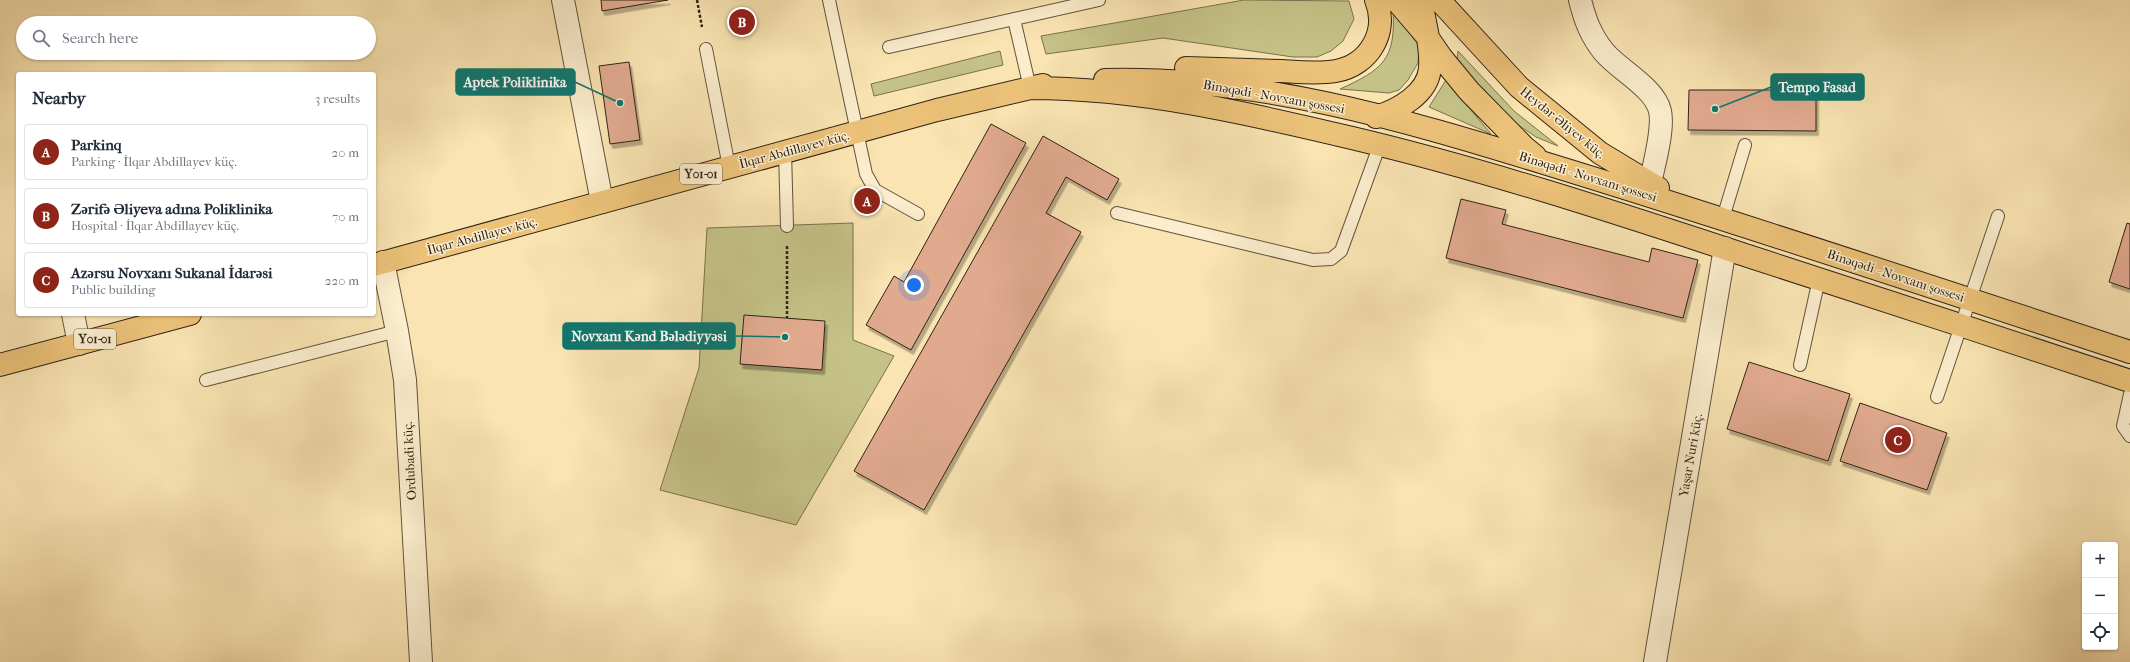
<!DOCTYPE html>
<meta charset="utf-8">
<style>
body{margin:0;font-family:"IM FELL French Canon",serif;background:#f2f2f3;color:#1f2937}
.controls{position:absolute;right:12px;bottom:12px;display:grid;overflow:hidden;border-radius:4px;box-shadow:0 1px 3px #0004}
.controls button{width:36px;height:36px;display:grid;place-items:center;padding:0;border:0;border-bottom:1px solid #e0e1e3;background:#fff;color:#1f2937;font:20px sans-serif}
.you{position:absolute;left:914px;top:285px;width:14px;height:14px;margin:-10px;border:3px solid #fff;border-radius:50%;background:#1a73e8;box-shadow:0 0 0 6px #1a73e833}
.badge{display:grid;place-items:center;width:26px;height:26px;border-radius:50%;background:#8f2418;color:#fff;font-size:13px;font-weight:700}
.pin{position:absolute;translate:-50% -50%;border:2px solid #fff;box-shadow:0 1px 4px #0006}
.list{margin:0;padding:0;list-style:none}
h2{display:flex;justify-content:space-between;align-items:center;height:52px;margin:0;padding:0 16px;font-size:17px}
h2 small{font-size:13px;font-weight:400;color:#747a83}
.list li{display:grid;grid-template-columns:26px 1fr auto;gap:12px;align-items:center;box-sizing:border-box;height:56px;margin:0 8px 8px;padding:0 8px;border:1px solid #e0e1e3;border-radius:4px}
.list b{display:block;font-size:15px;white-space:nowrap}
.list p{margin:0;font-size:13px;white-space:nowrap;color:#747a83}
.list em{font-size:13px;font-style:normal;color:#747a83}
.icon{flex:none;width:22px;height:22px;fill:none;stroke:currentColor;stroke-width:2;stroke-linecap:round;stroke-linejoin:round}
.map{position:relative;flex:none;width:2130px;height:662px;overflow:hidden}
.search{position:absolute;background:#fff;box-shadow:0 1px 3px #0004;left:16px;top:16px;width:360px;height:44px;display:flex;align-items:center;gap:10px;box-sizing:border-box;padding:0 14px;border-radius:22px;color:#747a83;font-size:15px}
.panel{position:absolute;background:#fff;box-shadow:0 1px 3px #0004;left:16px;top:72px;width:360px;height:244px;border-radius:4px}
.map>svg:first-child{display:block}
.green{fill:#c5c287;stroke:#7a724e}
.building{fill:#e1aa8f;stroke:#2f2316;filter:url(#shadow)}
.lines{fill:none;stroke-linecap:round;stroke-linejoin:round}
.lane-casing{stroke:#62533d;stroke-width:14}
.street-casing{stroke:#62533d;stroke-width:24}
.primary-casing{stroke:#2f2316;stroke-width:24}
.path{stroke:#2f2316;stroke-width:2.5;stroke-dasharray:3 2;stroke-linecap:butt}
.lane{stroke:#fbedcd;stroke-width:12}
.street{stroke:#fbedcd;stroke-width:22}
.primary{stroke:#ecc279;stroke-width:22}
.labels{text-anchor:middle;stroke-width:3;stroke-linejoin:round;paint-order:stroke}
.shield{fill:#fbedcd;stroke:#6c604d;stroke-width:1}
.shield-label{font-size:12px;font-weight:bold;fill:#2f2316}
.street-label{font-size:13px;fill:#2f2316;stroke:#fbedcd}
.leader{fill:none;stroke:#0f766e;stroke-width:1.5}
.callout-dot{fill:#0f766e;stroke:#fbedcd;stroke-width:1.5}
.callout{fill:#0f766e;stroke:#0f766e;stroke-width:1.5}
.callout-label{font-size:14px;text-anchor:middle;font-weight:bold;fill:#fff}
</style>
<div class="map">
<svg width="2130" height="662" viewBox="0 0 2130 662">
<defs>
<filter id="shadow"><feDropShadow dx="2.5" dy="4.5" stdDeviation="0" flood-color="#0004"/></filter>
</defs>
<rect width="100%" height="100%" fill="#f9e4b2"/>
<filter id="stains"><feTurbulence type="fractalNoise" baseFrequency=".005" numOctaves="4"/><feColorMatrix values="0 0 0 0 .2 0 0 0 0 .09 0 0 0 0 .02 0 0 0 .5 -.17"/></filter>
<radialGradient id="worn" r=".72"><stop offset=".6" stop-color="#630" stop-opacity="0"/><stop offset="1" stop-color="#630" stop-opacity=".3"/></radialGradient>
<path class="green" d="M1244,0L1349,1L1354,19L1343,41L1331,51L1317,57H1293L1163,38L1046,54L1041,36Z
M1393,11L1419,46L1418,63L1408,80L1399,90L1389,93L1340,89C1382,70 1396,60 1393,11Z
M1000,51L1003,65L874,96L871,84Z
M1458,51L1514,111L1558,146L1536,137L1511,120L1457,62Z
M1446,80L1491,134L1429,107Z
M853,223V340L894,356L796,525L660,490L699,368L707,228Z"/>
<path class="building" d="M601,0H668L602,11Z
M629,62L640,140L610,144L599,66Z
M1689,90H1816V131L1688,130Z
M991,124L1026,143L911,350L866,325L894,276L904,282Z
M1043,136L1119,179L1107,200L1066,177L1046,213L1081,232L924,510L854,471Z
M1461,199L1506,210L1502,224L1649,262L1652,248L1698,260L1683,318L1446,258Z
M2127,223L2130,224V289L2109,282Z
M744,315L825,321L822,370L740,364Z
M1749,362L1850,394L1828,461L1727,429Z
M1860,403L1947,433L1927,490L1840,461Z"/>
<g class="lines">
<defs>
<path id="lane" d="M829,0L866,174L875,190L918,214
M1014,19L1030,88
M889,47L1099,0
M706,49L729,167
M785,151L787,226
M1117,213L1313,260L1331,259L1341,251L1380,144
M1723,218L1745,145
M1800,365L1819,279
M206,380L397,331
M2130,394L2123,426L2130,436
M1937,397L1998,216"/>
<path id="street" d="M563,0L602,202
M1580,0C1585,20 1591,36 1604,52C1619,70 1655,88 1660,111C1664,129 1654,165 1650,183
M383,262L397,331L405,380L421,662
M73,314L79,344
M1655,662L1725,248"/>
<path id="primary" d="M1396,0L1426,35L1441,57L1469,91L1524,147L1535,156
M1439,0L1519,87L1600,153L1658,188
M1186,68C1218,69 1249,70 1281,71C1299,72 1318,74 1336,71C1369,65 1389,32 1376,0
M1105,80C1256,76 1401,119 1544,163C1740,223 1935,288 2130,352
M1030,88C1139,88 1247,113 1352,138C1487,170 1617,213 1748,256C1875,297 2003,339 2130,381
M1376,117C1398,110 1428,94 1430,68C1432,46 1424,21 1421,0
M374,265L937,110L1043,85
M0,365L190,314"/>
</defs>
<use href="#lane" class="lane-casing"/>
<use href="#street" class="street-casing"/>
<use href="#primary" class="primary-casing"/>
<path class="path" d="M697,0L702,27
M787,246V318"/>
<use href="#lane" class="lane"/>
<use href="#street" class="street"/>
<use href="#primary" class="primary"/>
</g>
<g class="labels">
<g class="shield">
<rect x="680" y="164" width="42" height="20" rx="3"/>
<rect x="74" y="329" width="42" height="20" rx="3"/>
</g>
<g class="shield-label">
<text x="701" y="178">Y01-01</text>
<text x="95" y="343">Y01-01</text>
</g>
<g class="street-label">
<text transform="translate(1274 96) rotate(10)" y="5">Binəqədi - Novxanı şossesi</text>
<text transform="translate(1563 122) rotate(39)" y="5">Heydər Əliyev küç.</text>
<text transform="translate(794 149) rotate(-15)" y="5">İlqar Abdillayev küç.</text>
<text transform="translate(1588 176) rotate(17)" y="5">Binəqədi - Novxanı şossesi</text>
<text transform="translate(482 235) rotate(-15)" y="5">İlqar Abdillayev küç.</text>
<text transform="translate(1896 275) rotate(18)" y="5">Binəqədi - Novxanı şossesi</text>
<text transform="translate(1690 455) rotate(-80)" y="5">Yaşar Nuri küç.</text>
<text transform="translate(409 461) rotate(-93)" y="5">Ordubadi küç.</text>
</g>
</g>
<path class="leader" d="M620 103L575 82M1715 109L1771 87M785 337L735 336"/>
<g class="callout-dot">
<circle cx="620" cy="103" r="4"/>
<circle cx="1715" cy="109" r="4"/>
<circle cx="785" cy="337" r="4"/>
</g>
<g class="callout">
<rect x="456" y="69" width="119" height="26" rx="4"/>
<rect x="1771" y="74" width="93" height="26" rx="4"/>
<rect x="563" y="323" width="172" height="26" rx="4"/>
</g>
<g class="callout-label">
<text x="515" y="87">Aptek Poliklinika</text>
<text x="1817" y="92">Tempo Fasad</text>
<text x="649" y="341">Novxanı Kənd Bələdiyyəsi</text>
</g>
<rect width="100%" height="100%" filter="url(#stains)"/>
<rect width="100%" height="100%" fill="url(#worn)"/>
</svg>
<div class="controls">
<button>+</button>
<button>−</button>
<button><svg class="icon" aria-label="locate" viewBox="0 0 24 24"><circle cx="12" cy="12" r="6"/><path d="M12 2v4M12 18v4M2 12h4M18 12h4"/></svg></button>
</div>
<div class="you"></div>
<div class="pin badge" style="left:867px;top:201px">A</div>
<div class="pin badge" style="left:742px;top:22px">B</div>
<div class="pin badge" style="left:1898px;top:440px">C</div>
<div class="search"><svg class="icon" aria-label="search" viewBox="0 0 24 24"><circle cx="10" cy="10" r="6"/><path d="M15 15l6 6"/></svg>Search here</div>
<section class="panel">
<h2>Nearby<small>3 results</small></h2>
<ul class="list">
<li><span class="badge">A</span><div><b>Parkinq</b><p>Parking · İlqar Abdillayev küç.</p></div><em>20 m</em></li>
<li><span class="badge">B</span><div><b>Zərifə Əliyeva adına Poliklinika</b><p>Hospital · İlqar Abdillayev küç.</p></div><em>70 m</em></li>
<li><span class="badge">C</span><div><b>Azərsu Novxanı Sukanal İdarəsi</b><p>Public building</p></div><em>220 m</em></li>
</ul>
</section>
</div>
